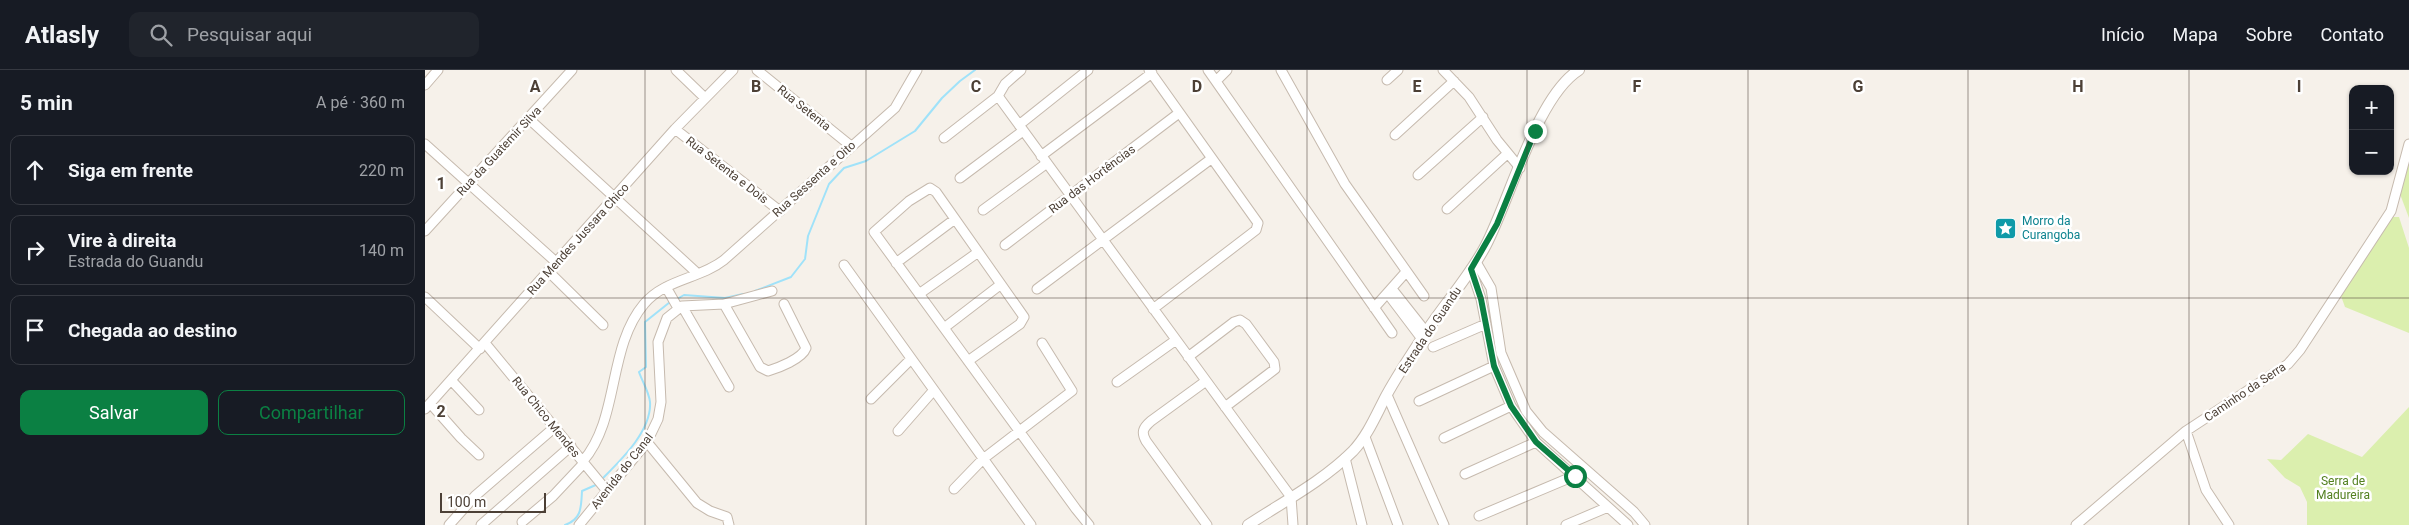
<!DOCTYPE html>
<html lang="pt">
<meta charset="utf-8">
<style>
body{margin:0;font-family:Roboto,sans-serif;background:#20242c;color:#f1f3f6}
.controls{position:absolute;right:15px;top:15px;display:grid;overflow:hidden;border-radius:10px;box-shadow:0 1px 4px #0004}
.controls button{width:45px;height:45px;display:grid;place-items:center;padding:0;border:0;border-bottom:1px solid #363941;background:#171b24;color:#f1f3f6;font:25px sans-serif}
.scale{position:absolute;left:15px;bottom:12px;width:106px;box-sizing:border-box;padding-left:5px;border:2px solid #4c4036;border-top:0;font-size:14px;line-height:18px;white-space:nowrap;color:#4c4036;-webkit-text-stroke:4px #fff;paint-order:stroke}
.stop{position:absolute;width:15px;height:15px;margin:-11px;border:4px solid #0b8043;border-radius:50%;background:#fff}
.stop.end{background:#0b8043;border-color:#fff;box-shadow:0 1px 5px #0008}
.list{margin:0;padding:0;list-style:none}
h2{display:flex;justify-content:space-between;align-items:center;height:65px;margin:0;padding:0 20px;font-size:21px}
h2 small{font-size:16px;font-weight:400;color:#9ea1a6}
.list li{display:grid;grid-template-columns:32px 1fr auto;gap:15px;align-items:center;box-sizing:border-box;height:70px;margin:0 10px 10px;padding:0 10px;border:1px solid #363941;border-radius:10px}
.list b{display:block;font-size:19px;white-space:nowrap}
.list p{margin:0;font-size:16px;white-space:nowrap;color:#9ea1a6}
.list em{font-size:16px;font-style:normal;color:#9ea1a6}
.actions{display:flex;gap:10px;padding:15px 20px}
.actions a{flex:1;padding:11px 0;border:1px solid #0b8043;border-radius:10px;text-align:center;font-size:18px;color:#0b8043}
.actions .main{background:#0b8043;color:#fff}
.icon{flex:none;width:28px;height:28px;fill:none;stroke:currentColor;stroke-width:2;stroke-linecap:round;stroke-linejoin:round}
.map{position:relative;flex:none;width:1984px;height:455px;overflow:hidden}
header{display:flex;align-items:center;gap:30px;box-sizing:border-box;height:70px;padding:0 25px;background:#171b24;border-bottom:1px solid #363941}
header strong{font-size:24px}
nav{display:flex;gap:28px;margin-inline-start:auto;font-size:18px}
.search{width:350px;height:45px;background:#20242c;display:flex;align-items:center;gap:12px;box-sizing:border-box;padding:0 18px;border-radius:10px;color:#9ea1a6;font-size:19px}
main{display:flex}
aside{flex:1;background:#171b24}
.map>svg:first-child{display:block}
.green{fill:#dbefae}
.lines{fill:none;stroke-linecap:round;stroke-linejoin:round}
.stream{stroke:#a0e2f9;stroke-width:2}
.minor-casing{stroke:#c6baae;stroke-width:11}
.tertiary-casing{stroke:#c6baae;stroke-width:12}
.minor{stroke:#fff;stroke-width:9}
.tertiary{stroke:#fff;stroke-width:10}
.route{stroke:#0b8043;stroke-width:6}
.grid{fill:none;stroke:#4c4036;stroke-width:1;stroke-opacity:0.55}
.labels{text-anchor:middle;stroke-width:5;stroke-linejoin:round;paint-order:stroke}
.street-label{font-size:12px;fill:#4c4036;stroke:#fff}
.culture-label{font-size:12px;fill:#0d838f;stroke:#fff;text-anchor:start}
.park-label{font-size:12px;fill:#538020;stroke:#fff}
.grid-label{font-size:16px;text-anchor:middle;font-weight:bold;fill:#4c4036;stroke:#fff;stroke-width:5;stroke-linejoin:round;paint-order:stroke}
</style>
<header>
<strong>Atlasly</strong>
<div class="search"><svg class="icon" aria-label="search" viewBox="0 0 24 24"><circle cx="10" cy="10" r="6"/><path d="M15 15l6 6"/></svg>Pesquisar aqui</div>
<nav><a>Início</a><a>Mapa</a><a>Sobre</a><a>Contato</a></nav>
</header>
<main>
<aside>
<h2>5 min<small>A pé · 360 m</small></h2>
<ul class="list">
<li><svg class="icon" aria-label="ahead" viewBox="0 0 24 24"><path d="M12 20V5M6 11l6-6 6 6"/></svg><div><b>Siga em frente</b></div><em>220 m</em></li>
<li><svg class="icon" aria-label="right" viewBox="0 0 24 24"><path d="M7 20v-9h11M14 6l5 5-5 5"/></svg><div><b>Vire à direita</b><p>Estrada do Guandu</p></div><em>140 m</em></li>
<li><svg class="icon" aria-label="arrive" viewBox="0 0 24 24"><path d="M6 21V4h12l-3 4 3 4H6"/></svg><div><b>Chegada ao destino</b></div></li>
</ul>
<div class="actions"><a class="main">Salvar</a><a>Compartilhar</a></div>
</aside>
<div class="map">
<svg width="1984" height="455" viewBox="0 0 1984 455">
<rect width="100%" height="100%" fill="#f6f1ea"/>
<path class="green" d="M1984,92V148L1975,124Z
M1967,147H1974L1984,178V263L1920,237L1916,226L1931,198Z
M1984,337V455H1882V432L1875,417L1860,408L1842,389L1856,390L1883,364L1937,387Z"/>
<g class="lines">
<path class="stream" d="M330,221L366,207L380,189L383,166L404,114L419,98L441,91L490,61L517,28L535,11L550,0
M252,229L259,225L300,228L318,224
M176,410C195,391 227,361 225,332C224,322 217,311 214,302L221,297L220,252L245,232
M140,455C157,449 156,437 157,421L173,414"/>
<defs>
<path id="minor" d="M251,0L280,28
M332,0L426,76
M724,0L833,153L831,160L728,239
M783,0L967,263
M856,0L920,114L999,226
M1018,0L1044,27L1072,70L1095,98
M962,10L973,0
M791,11L802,0
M0,15L13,0
M573,26L866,427L868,455
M103,48L272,203
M594,55L663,0
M250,59L355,141
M970,65L1029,11
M519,68L573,26L580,14L596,0
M0,74L132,193
M616,86L727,3
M993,105L1058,47
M535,108L598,61
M1022,139L1082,84
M558,140L622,93
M0,161L147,0
M580,175L754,43
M1051,192L1066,218L1076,283L1101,341L1118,362L1209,442L1220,455
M471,193L530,149
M419,195L606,455
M1046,199L1056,229L1069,296L1086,336L1111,372L1203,455
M124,202L178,255
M241,217L253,238
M612,219L786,89
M967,219L1001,262
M494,224L552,183
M963,224L997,269
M0,227L55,279
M299,234L335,297L343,301C353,298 377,289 381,278L359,234
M257,236L304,317
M949,238L981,202
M519,258L575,215
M60,273L182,421
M1008,277L1061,254
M763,287L809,252L815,250L821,254L849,292L850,299L800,337
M543,291L595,254L599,247L511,122L505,118L484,131L449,162L651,439L664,455
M26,310L54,340
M781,311L726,351C718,358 716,362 721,371L782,455
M692,312L751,270
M962,325L1019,455
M446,329L486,289
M994,331L1069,296
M5,333L36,368L54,385
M0,339L250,59L308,0
M473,361L508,321
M1761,361L1781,420L1804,455
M940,367L973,455
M1019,368L1086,336
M222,372L272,433L285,441L302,447L304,455
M920,388L937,455
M158,391C195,348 182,278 219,234C240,209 275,209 299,190L470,38L492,0
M1040,404L1111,372
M529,419L558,389L647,321L617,273
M1054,446L1149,406
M97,452L128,426L159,393
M24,455L50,426L130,357
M56,455L146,376
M154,455L222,372L233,349L236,332L233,272L242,248L257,236L299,234L347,221
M1141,455L1183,437
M1651,455L1761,361L1863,294L1875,280L1966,141L1984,74"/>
<path id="tertiary" d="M823,455C858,432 898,411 928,381C943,365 951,345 961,326C973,304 987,283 1001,262C1020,233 1045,206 1061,175C1085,129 1112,26 1154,0"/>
</defs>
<use href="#minor" class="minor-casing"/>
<use href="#tertiary" class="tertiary-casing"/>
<use href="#minor" class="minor"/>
<use href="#tertiary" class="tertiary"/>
</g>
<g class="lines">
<path class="route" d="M1110,61L1072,154L1046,199L1056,229L1069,296L1086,336L1111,372L1150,406"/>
</g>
<path class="grid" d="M220,0V455M441,0V455M661,0V455M882,0V455M1102,0V455M1323,0V455M1543,0V455M1764,0V455M0,228H1984"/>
<defs>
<symbol id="sight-square" viewBox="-11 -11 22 22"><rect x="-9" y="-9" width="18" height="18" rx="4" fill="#0f9aa8" stroke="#fff"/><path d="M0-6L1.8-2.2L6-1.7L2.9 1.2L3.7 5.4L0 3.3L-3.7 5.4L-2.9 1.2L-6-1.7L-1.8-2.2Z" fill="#fff"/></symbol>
</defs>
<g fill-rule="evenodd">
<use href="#sight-square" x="1568" y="146" width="25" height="25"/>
</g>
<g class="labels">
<g class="street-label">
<text transform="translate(379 38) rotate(39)" y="4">Rua Setenta</text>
<text transform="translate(74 81) rotate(-47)" y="4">Rua da Guatemir Silva</text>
<text transform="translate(302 100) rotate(38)" y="4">Rua Setenta e Dois</text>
<text transform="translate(389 109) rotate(-42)" y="4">Rua Sessenta e Oito</text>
<text transform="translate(667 109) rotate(-37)" y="4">Rua das Hortências</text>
<text transform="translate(153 169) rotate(-48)" y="4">Rua Mendes Jussara Chico</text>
<text transform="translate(1005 260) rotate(-56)" y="4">Estrada do Guandu</text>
<text transform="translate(1820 322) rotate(-34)" y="4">Caminho da Serra</text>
<text transform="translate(121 347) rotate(51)" y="4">Rua Chico Mendes</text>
<text transform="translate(197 401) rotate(-52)" y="4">Avenida do Canal</text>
</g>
<g class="culture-label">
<text x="1597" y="155">Morro da<tspan x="1597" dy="14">Curangoba</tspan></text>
</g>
<g class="park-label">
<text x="1918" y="415">Serra de<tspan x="1918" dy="14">Madureira</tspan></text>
</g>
</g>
<g class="grid-label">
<text x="110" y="22">A</text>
<text x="331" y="22">B</text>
<text x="551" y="22">C</text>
<text x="772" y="22">D</text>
<text x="992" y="22">E</text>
<text x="1212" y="22">F</text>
<text x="1433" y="22">G</text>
<text x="1653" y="22">H</text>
<text x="1874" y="22">I</text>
<text x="16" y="119">1</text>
<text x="16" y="347">2</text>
</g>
</svg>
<div class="controls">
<button>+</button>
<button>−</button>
</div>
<div class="scale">100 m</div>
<div class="stop" style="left:1150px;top:406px"></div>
<div class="stop end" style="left:1110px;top:61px"></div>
</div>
</main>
